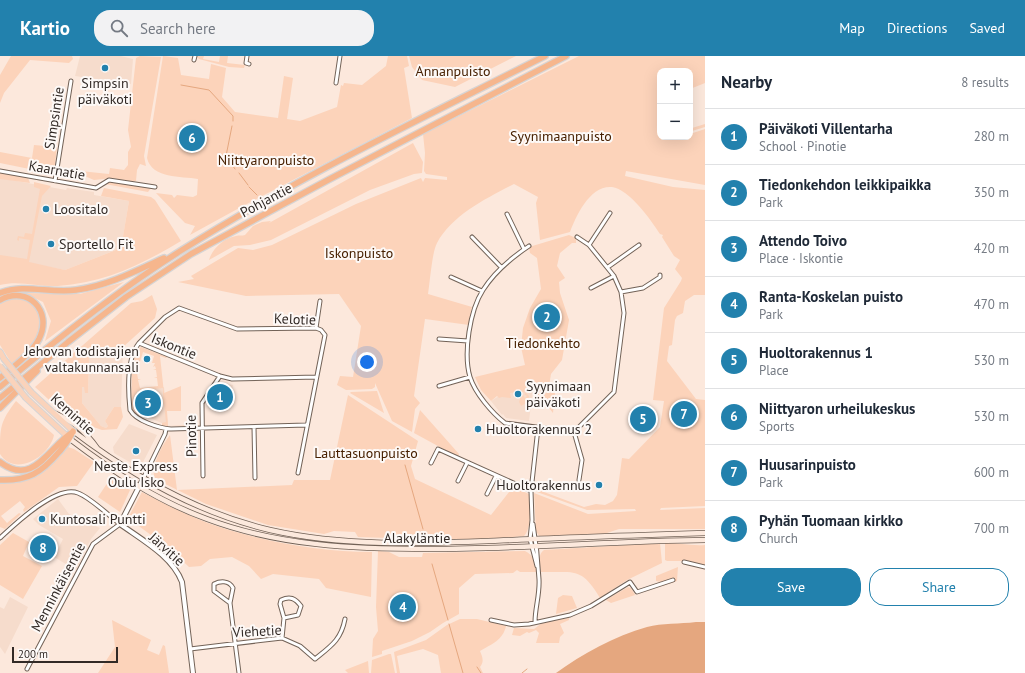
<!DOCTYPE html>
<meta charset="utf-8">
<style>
body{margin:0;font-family:"PT Sans",sans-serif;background:#f2f2f3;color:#1f2937}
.controls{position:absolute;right:12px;top:12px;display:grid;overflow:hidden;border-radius:8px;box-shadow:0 4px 16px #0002}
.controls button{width:36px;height:36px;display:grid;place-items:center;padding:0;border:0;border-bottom:1px solid #e0e1e3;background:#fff;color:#1f2937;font:20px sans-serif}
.scale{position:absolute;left:12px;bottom:10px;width:106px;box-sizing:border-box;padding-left:4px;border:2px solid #322a26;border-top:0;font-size:11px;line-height:14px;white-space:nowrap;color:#322a26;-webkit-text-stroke:3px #fdf9f7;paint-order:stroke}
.you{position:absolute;left:367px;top:306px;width:14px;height:14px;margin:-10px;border:3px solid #fff;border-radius:50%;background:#1a73e8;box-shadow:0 0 0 6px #1a73e833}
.badge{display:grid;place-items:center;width:26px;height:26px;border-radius:50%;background:#2281ad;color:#fff;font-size:13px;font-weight:700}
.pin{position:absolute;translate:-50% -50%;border:2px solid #fff;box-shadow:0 1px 4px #0006}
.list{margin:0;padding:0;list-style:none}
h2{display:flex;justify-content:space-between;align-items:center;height:52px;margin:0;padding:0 16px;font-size:17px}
h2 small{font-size:13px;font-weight:400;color:#747a83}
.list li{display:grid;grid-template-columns:26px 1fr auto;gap:12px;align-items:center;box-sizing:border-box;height:56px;padding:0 16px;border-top:1px solid #e0e1e3}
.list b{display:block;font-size:15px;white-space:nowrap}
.list p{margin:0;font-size:13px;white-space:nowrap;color:#747a83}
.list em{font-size:13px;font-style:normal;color:#747a83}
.actions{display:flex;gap:8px;padding:12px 16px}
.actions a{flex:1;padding:9px 0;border:1px solid #2281ad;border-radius:16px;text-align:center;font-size:14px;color:#2281ad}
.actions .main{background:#2281ad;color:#fff}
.icon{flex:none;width:22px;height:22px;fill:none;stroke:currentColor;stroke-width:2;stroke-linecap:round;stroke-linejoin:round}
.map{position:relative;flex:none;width:705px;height:617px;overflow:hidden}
header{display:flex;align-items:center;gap:24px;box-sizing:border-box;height:56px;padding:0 20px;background:#2281ad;color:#fff}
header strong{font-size:19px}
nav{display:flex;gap:22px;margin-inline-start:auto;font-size:14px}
.search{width:280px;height:36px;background:#f2f2f3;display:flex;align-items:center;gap:10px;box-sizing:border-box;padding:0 14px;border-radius:16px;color:#747a83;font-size:15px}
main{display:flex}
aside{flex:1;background:#fff}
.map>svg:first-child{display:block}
.built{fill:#f6dccc}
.green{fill:#fcd3ba}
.water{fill:#e5a77f}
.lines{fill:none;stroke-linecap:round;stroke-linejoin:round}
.stream{stroke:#e5a77f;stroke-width:1}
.minor-casing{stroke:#726257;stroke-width:5}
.tertiary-casing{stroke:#726257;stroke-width:6}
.secondary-casing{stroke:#726257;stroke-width:6}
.primary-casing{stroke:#d6d4d4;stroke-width:7}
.motorway-casing{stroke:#d6d4d4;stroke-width:8}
.minor{stroke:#fff;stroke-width:3}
.tertiary{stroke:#fff;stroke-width:4}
.secondary{stroke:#fce9dd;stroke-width:4.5}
.primary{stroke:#fad3bb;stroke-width:5}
.motorway{stroke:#f6b68d;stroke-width:5.5}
.primary-bridge-casing{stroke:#d6d4d4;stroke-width:7;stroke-linecap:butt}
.primary-bridge{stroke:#fad3bb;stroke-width:5}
.poi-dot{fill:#2281ad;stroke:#fdf9f7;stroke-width:1.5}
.labels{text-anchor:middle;stroke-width:4;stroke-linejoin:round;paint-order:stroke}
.park-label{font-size:14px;fill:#472001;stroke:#fdf9f7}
.poi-label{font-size:14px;fill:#322a26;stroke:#fdf9f7;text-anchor:start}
.street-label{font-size:14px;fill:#322a26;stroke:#fdf9f7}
</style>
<header>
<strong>Kartio</strong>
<div class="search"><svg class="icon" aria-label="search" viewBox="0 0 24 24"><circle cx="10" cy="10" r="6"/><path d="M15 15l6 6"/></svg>Search here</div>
<nav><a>Map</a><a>Directions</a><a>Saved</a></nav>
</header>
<main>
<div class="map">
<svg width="705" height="617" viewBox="0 0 705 617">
<rect width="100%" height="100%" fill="#fce8dc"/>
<path class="built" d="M80,0H121L133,3L131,28L75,20Z
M0,122L66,134L67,132L94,136V139L129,145L121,192L65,214L0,201Z
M101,291H123L121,351H114L105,365L108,370L106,372L101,370L82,347L81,331H84L88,337L89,301Z
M535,317L529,365L506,362L503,358L502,359L491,345Z
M218,327L233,329L230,348H204Z
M164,331L168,370L133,354L134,335Z
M129,368L157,379L140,412L114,397L113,391Z
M58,443L69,458L100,472L91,483L76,514L54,501L63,483L39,469L33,463Z
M10,541L28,551L5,598L0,591V551L4,553Z"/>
<path class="green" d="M11,0H72L73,3L69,7L30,4L4,37L0,47V19Z
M140,0L161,1L144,100L146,110L140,108L137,114L136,125H125L113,122L94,124L87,121L60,120L61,113L109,118L110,112L124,114L128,109V96L131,91L128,74L136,2Z
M163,0L178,2L181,19L209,23L211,8L226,12L222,41L235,56L278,62L284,20L293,22L287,63L300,65L337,51L341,29L343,30L344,27L362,29L386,10L388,0H407L409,10L404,12L412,62L241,151L190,179L195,170L185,167L156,137L172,139L174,142L177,139L193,141L197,139L198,123C181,120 152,123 147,102Z
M196,0H204L203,3L219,6L220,0H228L227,7L245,9L244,12L229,11L199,3Z
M409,0H516L455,31L422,24L412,11Z
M579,0H705V27L690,33V15H660V81H690V67L692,72L705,68V71L692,75L693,77L705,73V129L626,115L625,120L673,131L705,134V239H694L685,245L683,257L677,260L675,264L672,289L669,290L667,305L696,343L705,344V450L661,452L660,454L705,452V473H619L604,478L543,482L539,480L536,475L534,437L588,458L636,455L635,453L587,454L537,436L536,433L584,451L596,448L605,449L613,445L617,439L622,402L629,403L660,371L664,345L653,344L664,252L681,225L682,222L675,213L680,204L674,200L662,181L663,179L660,178C651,164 629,133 612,131C590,129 576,160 570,176L540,184L536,147L538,141L514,128C487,142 452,159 437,187C432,196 430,226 428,238L472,251L469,269L425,263L414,340L420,347L415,353L412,376L392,365L375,327V331L372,333L346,334L337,329L340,320L353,321L361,270L339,238L246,240L178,226L194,223L191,220L238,192L253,194L272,189L356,148L421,122L423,126L425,122L447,124V121L426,118L424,115L425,97L423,78Z
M413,87L423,106L422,117L414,118L370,134L271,184L250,189L234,190L209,204C212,193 224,182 236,180C239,179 242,180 245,179L253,170L262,166L271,165L269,167Z
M34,89L57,91L54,118L0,107V96L32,102Z
M0,117L28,122L30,127L0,123Z
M107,125H113L151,132L148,136L105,128Z
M34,126L51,130L42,140L29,206L65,214L121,192L129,145L101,140L104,132L151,141L155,144L181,185C143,208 104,227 58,230C39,231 19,224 0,229V199L27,203L30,184L19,182V185L17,184L18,180L24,181L25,177L32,178L40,133L34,131Z
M569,179L576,182V187H572L560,197L557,210L565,222L559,226L560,237L569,264L562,304L551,318L548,336L555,337L553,357L549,352L535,351L539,329L533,328L532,337L520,336L521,339H523L525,342L527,340L524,338L526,337L529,340L528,346L521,350L519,346L521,340L518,336L510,337L511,342L502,341L499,342L497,340L491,345L481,334L475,321L525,309L521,291L523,272L530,252L541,233L537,202L530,197L529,191Z
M124,226L45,285L51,265L43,246L24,237L80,238Z
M152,239L157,253L155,262L123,291H101L89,301L88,337H85L84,331H82V347L101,370L106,372L108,370L105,365L114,351H121L123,361L117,373L102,374L85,368L73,359L60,354L35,331L131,247L142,245Z
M12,241C41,244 49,266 32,289C28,296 18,302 12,308L0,289V246Z
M141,291L167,301L166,302L160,300L164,337L181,330V355H167L168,370L199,369L200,362L199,370H162V367L166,366L164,348H160L163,347V332L137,335L139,361L135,358L131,352L132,317L140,315L137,317L138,323L141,324H138L140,332L158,330L157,322H154L157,321L156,314H153L156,313L155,310L153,311L155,307H152L154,300L143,296L138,312H132L135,296Z
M377,335L384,357L350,337L351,336Z
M348,339L418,385L411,410L415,423L491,459L513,431L529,438C529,451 533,470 524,480C470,486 413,483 358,481L355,476L334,475L324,478L268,469L206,448L155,423C150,411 162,389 170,379L177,434L292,429L294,424H330Z
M16,345L54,379C50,400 15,422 0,398C0,371 0,366 16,345Z
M420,354L459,398L458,401L414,377Z
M68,391L74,393L94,406L77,430L59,431L24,456L23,454L25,451L20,445L1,460L7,467L19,457L21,458L5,473L0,471V426L21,425L44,414Z
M110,423L130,434L120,456L98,441Z
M142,436C163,447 185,458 208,467C259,485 318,496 372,496L371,541L326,532L319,523L273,518L261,523L249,510L232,501L210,503L201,510L189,511L171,494L128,462Z
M13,477L29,486L23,500L42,510L23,543L0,529V489Z
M660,487L662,507L627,524L600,542C581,510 574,517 541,516C540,509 537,499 544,494Z
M665,487C679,487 691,490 705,489V510L682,505H667L665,504Z
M378,495L389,496L399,501H422L423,497L525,495C534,499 535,507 537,516H520L517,514L513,517L475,518L459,532V558L443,567L430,576L412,585L382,595V598L372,601L373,583L378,575L376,551Z
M678,511L677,525L663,530L661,526L656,525V520Z
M628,531L631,532L635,539L611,547L606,544Z
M563,539L572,540L577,552L556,558L558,542Z
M569,562V564L560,568L564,577L560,581L559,587H536L539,577L536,574L529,577L527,576L520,580L512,579L514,572L534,573L542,567Z
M460,563H477L506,570C503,584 492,588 480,595C483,602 484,606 480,611L483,617H441L438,599L423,593L397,600L400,617H397L394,596L426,584L447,569Z
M112,564L151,584L147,594L159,599L163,589L165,590L169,617H98L115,591Z
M389,598H391L395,617H371L372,604Z
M368,605L369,617H348L345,614Z"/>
<path class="water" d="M696,566H705V617H556C582,598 615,580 647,571C662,567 680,568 696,566Z"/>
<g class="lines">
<path class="stream" d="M181,29L209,34L233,60V65
M232,70L226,100L235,113
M239,117L248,129
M249,131L257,139
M405,409L423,473
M432,508L448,564
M449,568L463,617
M477,611L481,617
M522,617L527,613"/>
<defs>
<path id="minor" d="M247,0L246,7L249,8
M194,4L195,0
M336,27L340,0
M0,115L96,132L109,124L155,131
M55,125L71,25
M507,158L524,193
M472,181L501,211
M589,189L610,157
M529,190C511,202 495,215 483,234C470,254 463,297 470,321C475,337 492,357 505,367L574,376L614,336L624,257L621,236L614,220L589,189L577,181
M608,211L639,189
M451,221L482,235
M591,232L614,220
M621,236L643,232L660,221V219
M316,272L320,245
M439,283L468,285
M139,287L165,261L179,252L237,273L316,272L321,274L325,279L298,417
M439,330L470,321
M306,369L171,373C159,372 136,365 130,354C128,335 126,303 139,287L220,320L232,323L316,321
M254,371L255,422
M574,376L582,404L579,424
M431,407L438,393L531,435
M203,420L202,347L220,320
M143,423L165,378L166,373
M458,425L467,407
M487,438L496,420
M533,468C536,486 538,504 539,523C540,538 535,552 535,566
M0,482C15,468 57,428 78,437C91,442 108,459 120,468L93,488L27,613
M684,506L705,511
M537,510L530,483L532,464L531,435L538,372
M230,547L214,535V528C220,525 229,524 233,532L230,547L239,617
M491,564L514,569L529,568L570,559L591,550L630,526L637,536L673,524
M282,582L284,562L298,559L301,550C295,542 290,540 281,544L280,548L284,562
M190,593L282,582L300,590L315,603C331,590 341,584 345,563"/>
<path id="tertiary" d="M143,423L120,468C142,484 172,500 182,526L193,617"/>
<path id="secondary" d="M54,357C73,365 85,375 97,392
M73,375C131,419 198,457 270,474C349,492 433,487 513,484C577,481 641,479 705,477
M70,383C112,415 157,445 207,463C279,490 354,493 430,493C522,493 613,485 705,484"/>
<path id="primary" d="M0,296L4,303
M31,336L73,375
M26,342L69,382"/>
<path id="motorway" d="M0,237C24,227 51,238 76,234C107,230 136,215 164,202
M0,244C28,229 53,255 39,283C31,298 13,311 0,322
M0,331C58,282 118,234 182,194C298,121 423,62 545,0
M0,342L68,286L126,241L191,198L328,124L566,0
M0,352L37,315
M0,406C34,432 49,390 73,376
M0,424C28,425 41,417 59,396C65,389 70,384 73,375"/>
</defs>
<use href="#minor" class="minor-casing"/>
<use href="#tertiary" class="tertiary-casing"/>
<use href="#secondary" class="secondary-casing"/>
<use href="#primary" class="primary-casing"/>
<use href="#motorway" class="motorway-casing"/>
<use href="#minor" class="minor"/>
<use href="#tertiary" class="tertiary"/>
<use href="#secondary" class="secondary"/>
<use href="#primary" class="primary"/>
<use href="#motorway" class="motorway"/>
<defs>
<path id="primary-bridge" d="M4,303L31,336
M0,310L26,342"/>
</defs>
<use href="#primary-bridge" class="primary-bridge-casing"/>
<use href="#primary-bridge" class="primary-bridge"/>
</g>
<g class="poi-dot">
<circle cx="105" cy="12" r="4"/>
<circle cx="46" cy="153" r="4"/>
<circle cx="51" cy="188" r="4"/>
<circle cx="147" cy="303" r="4"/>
<circle cx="518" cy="338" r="4"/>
<circle cx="478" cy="373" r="4"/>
<circle cx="136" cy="395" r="4"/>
<circle cx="599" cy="429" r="4"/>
<circle cx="42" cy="463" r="4"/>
</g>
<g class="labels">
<g class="park-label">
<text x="453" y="20">Annanpuisto</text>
<text x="561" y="85">Syynimaanpuisto</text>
<text x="266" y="109">Niittyaronpuisto</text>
<text x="359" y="202">Iskonpuisto</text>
<text x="543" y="292">Tiedonkehto</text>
<text x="366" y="402">Lauttasuonpuisto</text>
</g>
<g class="poi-label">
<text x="105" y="32" text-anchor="middle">Simpsin<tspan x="105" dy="16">päiväkoti</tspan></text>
<text x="54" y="158">Loositalo</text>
<text x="59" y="193">Sportello Fit</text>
<text x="139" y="300" text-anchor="end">Jehovan todistajien<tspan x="139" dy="16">valtakunnansali</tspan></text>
<text x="526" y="335">Syynimaan<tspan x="526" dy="16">päiväkoti</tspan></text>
<text x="486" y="378">Huoltorakennus 2</text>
<text x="136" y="415" text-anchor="middle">Neste Express<tspan x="136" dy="16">Oulu Isko</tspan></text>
<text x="591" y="434" text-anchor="end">Huoltorakennus</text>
<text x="50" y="468">Kuntosali Puntti</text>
</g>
<g class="street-label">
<text transform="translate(54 62) rotate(-81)" y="5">Simpsintie</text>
<text transform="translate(57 114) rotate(10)" y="5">Kaarnatie</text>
<text transform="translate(266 144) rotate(-28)" y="5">Pohjantie</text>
<text transform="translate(295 263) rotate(2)" y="5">Kelotie</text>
<text transform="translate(174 290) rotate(22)" y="5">Iskontie</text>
<text transform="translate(73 358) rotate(42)" y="5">Kemintie</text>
<text transform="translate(191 380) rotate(-91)" y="5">Pinotie</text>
<text x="417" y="487">Alakyläntie</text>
<text transform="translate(167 493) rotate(42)" y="5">Järvitie</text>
<text transform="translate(58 531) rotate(-62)" y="5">Menninkäisentie</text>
<text transform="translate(257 575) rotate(-3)" y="5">Viehetie</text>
</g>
</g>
</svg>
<div class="controls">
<button>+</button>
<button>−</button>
</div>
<div class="scale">200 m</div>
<div class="you"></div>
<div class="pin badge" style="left:220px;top:341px">1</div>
<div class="pin badge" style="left:547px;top:261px">2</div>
<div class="pin badge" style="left:148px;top:347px">3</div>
<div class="pin badge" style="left:403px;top:551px">4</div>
<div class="pin badge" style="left:643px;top:363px">5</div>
<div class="pin badge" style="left:192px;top:82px">6</div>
<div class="pin badge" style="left:684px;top:358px">7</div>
<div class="pin badge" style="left:43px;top:492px">8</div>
</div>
<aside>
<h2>Nearby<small>8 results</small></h2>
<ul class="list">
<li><span class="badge">1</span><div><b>Päiväkoti Villentarha</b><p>School · Pinotie</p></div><em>280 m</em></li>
<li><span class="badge">2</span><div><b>Tiedonkehdon leikkipaikka</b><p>Park</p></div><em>350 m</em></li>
<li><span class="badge">3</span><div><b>Attendo Toivo</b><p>Place · Iskontie</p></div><em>420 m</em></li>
<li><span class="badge">4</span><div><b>Ranta-Koskelan puisto</b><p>Park</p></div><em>470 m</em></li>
<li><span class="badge">5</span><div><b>Huoltorakennus 1</b><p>Place</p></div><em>530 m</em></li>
<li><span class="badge">6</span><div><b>Niittyaron urheilukeskus</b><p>Sports</p></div><em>530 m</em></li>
<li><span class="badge">7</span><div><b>Huusarinpuisto</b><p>Park</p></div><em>600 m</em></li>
<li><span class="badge">8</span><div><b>Pyhän Tuomaan kirkko</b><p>Church</p></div><em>700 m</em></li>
</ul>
<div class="actions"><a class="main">Save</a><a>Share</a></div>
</aside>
</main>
